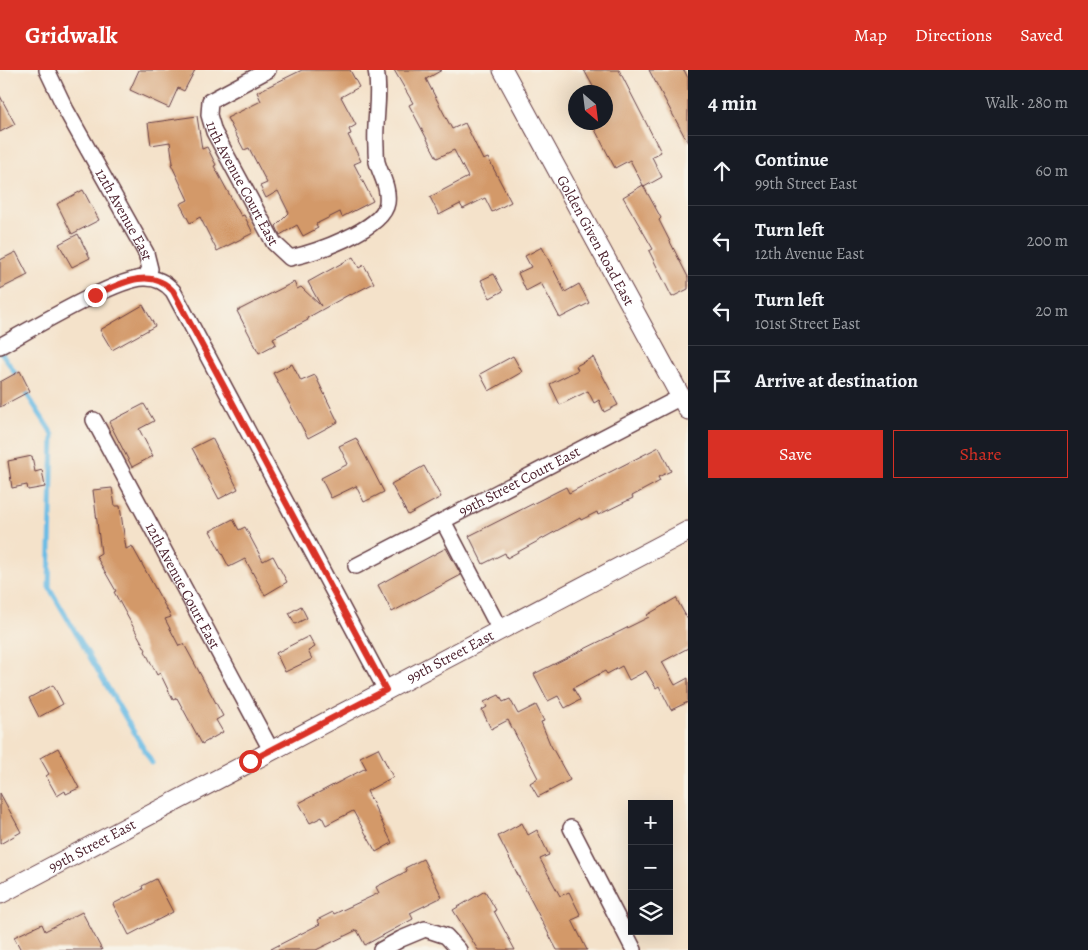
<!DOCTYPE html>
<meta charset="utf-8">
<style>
body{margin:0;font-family:Alegreya,serif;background:#20242c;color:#f1f3f6}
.controls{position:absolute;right:15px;bottom:15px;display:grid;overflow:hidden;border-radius:0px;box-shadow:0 5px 20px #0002}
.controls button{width:45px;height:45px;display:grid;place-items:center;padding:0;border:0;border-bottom:1px solid #363941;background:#171b24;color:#f1f3f6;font:25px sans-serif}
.compass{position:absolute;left:568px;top:15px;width:45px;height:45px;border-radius:50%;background:#171b24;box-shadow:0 5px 20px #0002;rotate:152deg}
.stop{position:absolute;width:15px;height:15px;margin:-11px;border:4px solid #d93025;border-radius:50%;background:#fff}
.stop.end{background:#d93025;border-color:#fff;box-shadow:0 1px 5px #0008}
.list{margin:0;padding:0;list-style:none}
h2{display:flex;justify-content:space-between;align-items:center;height:65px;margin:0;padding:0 20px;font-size:21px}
h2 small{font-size:16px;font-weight:400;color:#9ea1a6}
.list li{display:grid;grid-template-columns:32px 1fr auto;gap:15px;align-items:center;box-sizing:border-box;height:70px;padding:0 20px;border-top:1px solid #363941}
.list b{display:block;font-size:19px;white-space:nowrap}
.list p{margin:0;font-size:16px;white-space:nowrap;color:#9ea1a6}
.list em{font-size:16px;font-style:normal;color:#9ea1a6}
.actions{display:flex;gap:10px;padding:15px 20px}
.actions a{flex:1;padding:11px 0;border:1px solid #d93025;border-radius:0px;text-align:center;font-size:18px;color:#d93025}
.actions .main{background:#d93025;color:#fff}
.icon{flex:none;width:28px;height:28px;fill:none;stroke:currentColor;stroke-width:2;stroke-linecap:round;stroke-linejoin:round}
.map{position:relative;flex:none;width:688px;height:880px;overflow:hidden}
header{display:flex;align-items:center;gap:30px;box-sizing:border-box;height:70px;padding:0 25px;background:#d93025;color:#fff}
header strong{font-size:24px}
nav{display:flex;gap:28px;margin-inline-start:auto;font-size:18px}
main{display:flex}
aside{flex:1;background:#171b24}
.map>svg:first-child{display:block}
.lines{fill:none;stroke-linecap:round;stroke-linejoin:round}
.stream{stroke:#6abce5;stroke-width:5}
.building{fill:#d39969}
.minor-casing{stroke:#643c43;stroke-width:18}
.tertiary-casing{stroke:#643c43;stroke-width:21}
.minor{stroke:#fff;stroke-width:15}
.tertiary{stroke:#fff;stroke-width:19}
.route{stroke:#d93025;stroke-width:6}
.labels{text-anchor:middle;stroke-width:4;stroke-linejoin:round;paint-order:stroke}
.street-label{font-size:15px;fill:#4a1f2b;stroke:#f7f3e8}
</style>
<header>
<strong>Gridwalk</strong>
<nav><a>Map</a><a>Directions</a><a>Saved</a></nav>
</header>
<main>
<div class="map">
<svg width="688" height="880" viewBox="0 0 688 880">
<rect width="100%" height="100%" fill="#f7f3e8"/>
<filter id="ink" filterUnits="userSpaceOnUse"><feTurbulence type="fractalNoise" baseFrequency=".02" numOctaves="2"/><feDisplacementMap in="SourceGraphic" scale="10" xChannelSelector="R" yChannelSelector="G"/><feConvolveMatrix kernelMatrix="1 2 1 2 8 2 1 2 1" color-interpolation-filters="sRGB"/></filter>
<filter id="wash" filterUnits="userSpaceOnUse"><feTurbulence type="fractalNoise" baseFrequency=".0096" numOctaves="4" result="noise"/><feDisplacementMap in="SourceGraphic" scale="20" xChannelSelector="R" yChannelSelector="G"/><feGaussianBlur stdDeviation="1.12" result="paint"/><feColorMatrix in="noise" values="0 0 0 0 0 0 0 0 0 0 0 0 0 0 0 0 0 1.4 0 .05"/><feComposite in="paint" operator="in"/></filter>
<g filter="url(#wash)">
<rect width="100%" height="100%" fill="#f4e2ca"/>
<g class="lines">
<path class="stream" d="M0,280L18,308
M23,318L53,365L49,517L152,693"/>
</g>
<g id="blocks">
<path class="building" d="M139,0H195L184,21L178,18L169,38L130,20Z
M302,0H350L359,17L341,27L356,55L349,59L351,64L348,65L361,91L354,94L373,131L342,147L340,142L316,154L318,158L303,166L297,155L280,165L276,156L289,143L278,121L266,128L260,116L267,113L249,78L244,80L227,48L261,31L257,22Z
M394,0H442L426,9L452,59L465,53L483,90L488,88L511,132L492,142L485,128L463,139L460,134L439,145L430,127L468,107L454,80L437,88L409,35L413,33Z
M584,0H619L661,82L652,87L662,107L644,117L630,90L615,98L591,52H606V22H596Z
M649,0H684L688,8V73Z
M0,26L15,54L0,62Z
M197,46L202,79L207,77L216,95L214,96L241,146L244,145L253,163L217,181L200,147L190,153L180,134L188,130L171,94L173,93L170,72L151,75L148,53Z
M643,115L661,148L659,150L688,207V219L672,227L649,181L653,179L623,127Z
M83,120L99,150L72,164L57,134Z
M78,164L90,188L72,197L59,174Z
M542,177L565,222L579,214L589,233L560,248L541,213L526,221L518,203L531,197L525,186Z
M16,182L28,205L0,219V190Z
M353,187L359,198L364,195L374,213L351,225L350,224L307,248L308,250L273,268L276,274L259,283L237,241L294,212L297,219L301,217L321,236L308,212Z
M494,204L503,221L490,228L481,210Z
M143,235L155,256L112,280L100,260Z
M513,286L522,302L489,321L480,304Z
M593,287L618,335L604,342L599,330L594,333L588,321L560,335L550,314L578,300L576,296Z
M292,294L301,311L315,305L338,352L308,368L273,303Z
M20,301L30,321L0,337V312Z
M144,334L154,351L139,359L153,386L132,397L109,352Z
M212,368L238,419L219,429L192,378Z
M356,368L384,422L364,432L356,416L331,428L321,408L348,394L339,376Z
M659,377L671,401L658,407L660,411L632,426L633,428L598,445L597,442L581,450L580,448L507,488L505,483L483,494L469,466L566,417L569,423Z
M32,386L35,402L42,400L45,417L28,420L27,415L12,418L8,391Z
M424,396L441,427L408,445L391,414Z
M112,418L115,436H120L126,479L132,476L171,547L165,549L179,576L184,574L223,646L216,650L223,662L202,674L177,628L173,630L160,603L157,605L145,581L146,580L114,522L116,521L96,486L101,483L93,420Z
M233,449L239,460L245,457L263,491L273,486L287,512L265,525L245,489L229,497L210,461Z
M446,478L461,505L392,542L378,515Z
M676,528L688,550V578L662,592L675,615L688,608V632L671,640L659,616L656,618L646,601L629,610L622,596L607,604L605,601L573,618L580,630L565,638L558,626L548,631L534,604L649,547L647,545Z
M301,536L307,548L295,554L289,543Z
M309,566L315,577L308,581L312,589L285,602L276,583Z
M53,615L63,634L39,647L29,628Z
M499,625L503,632L510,629L518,644L536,635L544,651L541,652L550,674L570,710L538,727L530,713L538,708L508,650L491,659L482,640L487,637L484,632Z
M58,678L79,718L66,724L65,721L57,726L46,706L49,704L40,688Z
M378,678L393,707L367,721L392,773L376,782L353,741L326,755L322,747L310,753L299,733L366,698L360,687Z
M0,723L21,762L0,774Z
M522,753L528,765L537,760L549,785L540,789L560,826L569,822L581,846L572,850L587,880H557L522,813L498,766Z
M423,789L442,827L410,843L413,849L365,875L357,860L316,880H269L320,854L317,850L333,842L334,844L379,823L376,817L407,801L405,798Z
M156,809L173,842L129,865L113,834L143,819L142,816Z
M485,821L496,840L494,841L515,880H478L453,840Z
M82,842L102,880H21L14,867L42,854L45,861Z"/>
</g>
</g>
<g filter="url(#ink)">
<use href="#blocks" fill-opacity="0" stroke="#643c43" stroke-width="1"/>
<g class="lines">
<defs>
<g id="minor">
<path id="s1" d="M47,0L66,40L146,183L150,199L145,207"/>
<path id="s2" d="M268,0L210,31L209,45L214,62L274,173L290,188C313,183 383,160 387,133C389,117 381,106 377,92C376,87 376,82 376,77C374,51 381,25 376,0"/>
<path d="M0,276C28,261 119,206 146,208C157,208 166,213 173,221L386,620"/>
<path id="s3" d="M94,350L271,680"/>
<path d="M443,451L500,560"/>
<path id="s4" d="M356,496L681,327"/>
<path d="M571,758L634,880"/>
<path d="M381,880L401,869L425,859L446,866L459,880"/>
</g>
<g id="tertiary">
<path id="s5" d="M503,0L688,340"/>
<path id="s6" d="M0,824L688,461"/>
</g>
</defs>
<use href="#minor" class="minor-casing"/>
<use href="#tertiary" class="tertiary-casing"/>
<use href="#minor" class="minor"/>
<use href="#tertiary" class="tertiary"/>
</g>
</g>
<g class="lines" filter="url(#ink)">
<path class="route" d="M95,225C119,214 151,196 173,221L386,620L250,691"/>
</g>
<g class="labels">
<g class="street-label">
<text dy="5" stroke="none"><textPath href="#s2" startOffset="156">11th Avenue Court East</textPath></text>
<text dy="5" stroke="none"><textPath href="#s1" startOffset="164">12th Avenue East</textPath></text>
<text dy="5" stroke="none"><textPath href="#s5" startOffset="194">Golden Given Road East</textPath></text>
<text dy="5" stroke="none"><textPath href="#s4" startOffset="184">99th Street Court East</textPath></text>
<text dy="5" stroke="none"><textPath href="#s3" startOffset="188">12th Avenue Court East</textPath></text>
<text dy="5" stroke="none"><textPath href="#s6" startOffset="509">99th Street East</textPath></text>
<text dy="5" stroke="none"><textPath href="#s6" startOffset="104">99th Street East</textPath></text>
</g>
</g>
</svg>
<div class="controls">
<button>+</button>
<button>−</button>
<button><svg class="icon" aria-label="layers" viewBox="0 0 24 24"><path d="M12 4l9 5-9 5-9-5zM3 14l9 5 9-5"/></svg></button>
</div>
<svg class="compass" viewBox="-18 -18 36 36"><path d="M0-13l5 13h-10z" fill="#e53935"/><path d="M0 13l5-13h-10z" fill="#9ea1a6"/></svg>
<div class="stop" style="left:250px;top:691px"></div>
<div class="stop end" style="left:95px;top:225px"></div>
</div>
<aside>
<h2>4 min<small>Walk · 280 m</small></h2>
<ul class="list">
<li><svg class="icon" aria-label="ahead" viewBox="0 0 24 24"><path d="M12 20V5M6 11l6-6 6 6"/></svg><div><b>Continue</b><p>99th Street East</p></div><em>60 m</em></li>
<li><svg class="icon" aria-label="left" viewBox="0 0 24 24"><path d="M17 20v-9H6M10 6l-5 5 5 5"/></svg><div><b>Turn left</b><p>12th Avenue East</p></div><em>200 m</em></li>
<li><svg class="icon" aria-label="left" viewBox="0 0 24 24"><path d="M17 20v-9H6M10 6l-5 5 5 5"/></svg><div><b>Turn left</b><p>101st Street East</p></div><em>20 m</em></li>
<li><svg class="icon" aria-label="arrive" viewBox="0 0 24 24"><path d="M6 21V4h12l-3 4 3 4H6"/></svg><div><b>Arrive at destination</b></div></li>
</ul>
<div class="actions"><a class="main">Save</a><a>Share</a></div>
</aside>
</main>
